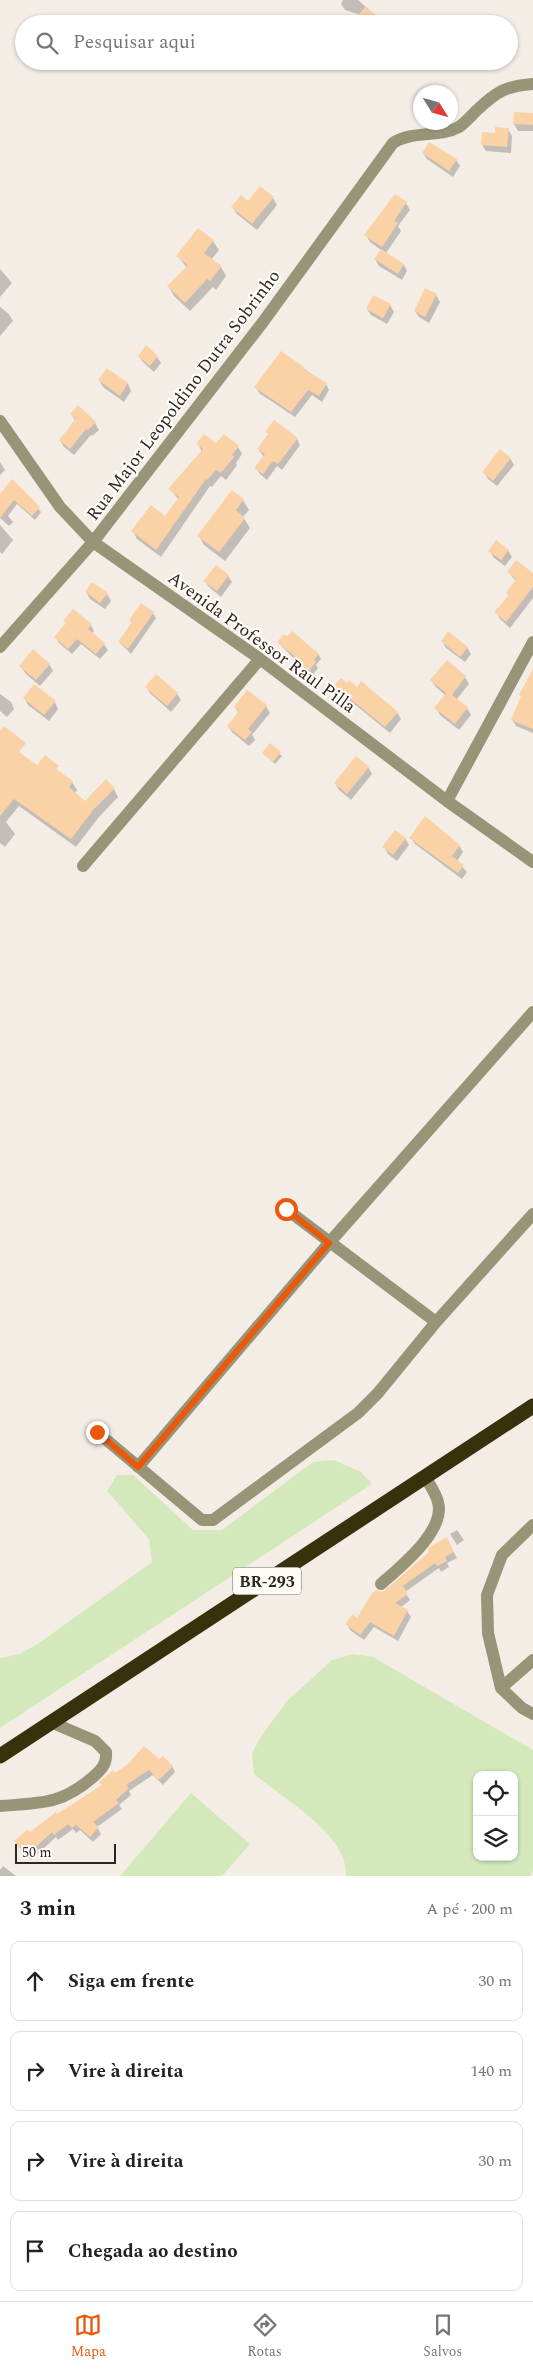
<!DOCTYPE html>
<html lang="pt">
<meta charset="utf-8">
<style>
body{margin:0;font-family:Spectral,serif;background:#f6f6f6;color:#222}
.controls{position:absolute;right:15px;bottom:15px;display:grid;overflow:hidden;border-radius:10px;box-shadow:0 1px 4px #0004}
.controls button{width:45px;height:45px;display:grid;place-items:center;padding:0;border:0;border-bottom:1px solid #e0e0e0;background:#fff;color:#222;font:25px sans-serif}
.compass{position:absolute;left:413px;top:85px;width:45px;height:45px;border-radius:50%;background:#fff;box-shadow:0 1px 4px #0004;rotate:127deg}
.scale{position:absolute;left:15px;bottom:12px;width:101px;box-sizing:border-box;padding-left:5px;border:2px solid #2a2725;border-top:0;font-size:14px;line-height:18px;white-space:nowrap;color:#2a2725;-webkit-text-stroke:4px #fffbf7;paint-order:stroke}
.stop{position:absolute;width:15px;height:15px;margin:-11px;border:4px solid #ea580c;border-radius:50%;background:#fff}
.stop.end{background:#ea580c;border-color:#fff;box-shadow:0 1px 5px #0008}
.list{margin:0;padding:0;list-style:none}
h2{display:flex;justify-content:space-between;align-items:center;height:65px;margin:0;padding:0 20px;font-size:21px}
h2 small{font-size:16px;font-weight:400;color:#767676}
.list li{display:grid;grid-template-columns:32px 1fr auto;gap:15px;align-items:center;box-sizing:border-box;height:80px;margin:0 10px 10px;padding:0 10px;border:1px solid #e0e0e0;border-radius:10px}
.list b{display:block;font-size:19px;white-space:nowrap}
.list em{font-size:16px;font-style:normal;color:#767676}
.icon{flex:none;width:28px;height:28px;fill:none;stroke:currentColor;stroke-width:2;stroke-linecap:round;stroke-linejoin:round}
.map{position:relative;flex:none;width:533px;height:1876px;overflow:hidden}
.search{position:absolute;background:#fff;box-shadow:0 1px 4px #0004;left:15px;right:15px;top:15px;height:55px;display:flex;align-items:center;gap:12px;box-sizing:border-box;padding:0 18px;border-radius:28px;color:#767676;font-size:19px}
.sheet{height:425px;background:#fff}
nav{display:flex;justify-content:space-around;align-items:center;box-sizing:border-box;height:70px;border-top:1px solid #e0e0e0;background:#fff;font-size:14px;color:#767676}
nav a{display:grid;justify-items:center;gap:2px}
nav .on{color:#ea580c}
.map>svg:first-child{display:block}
.green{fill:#d3e9bb;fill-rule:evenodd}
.shadow{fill:#0003}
.building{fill:#fbd1a6}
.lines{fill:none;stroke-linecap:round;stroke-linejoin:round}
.minor{stroke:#989477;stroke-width:12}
.highway{stroke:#37320c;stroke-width:15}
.route{stroke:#ea580c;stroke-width:6}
.labels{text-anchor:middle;stroke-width:4.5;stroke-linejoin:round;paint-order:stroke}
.shield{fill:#fffbf7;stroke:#6a6764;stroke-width:1}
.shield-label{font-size:16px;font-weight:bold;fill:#2a2725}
.street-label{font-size:18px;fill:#2a2725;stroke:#fffbf7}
</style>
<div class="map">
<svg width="533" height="1876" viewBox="0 0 533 1876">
<rect width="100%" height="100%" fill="#f4ede6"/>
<path class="green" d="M334,1460L361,1472L372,1484L0,1728V1658L20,1654L39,1643L152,1562L149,1539L107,1491L117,1475H133L193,1530H222L313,1462Z
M353,1654L373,1657L533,1750V1871L530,1876H346C349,1835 282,1798 254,1774L252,1753L262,1735L287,1701L332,1660ZM477,1775H514V1857H477Z
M191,1793L250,1844L222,1876H120Z"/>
<path class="shadow" d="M343,0H358L383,22L345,10L341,4Z
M533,114V131H518L514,124Z
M508,129L512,136L511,153L486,151L482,145L496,134Z
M423,153L456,160L460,166L453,177L427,159Z
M260,187L273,198L277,205L257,230L237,214L233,208L248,203Z
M406,203L410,210L398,226L401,231L386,253L404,265L407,271L402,280L379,266L375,259L381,250L370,242L366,235Z
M198,229L213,241L219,250L211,260L221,267L226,276L216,290L213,287L190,311L174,296L169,287L187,268L178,256Z
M0,269L12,283L0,297Z
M436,295L440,302L429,323L419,317L415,311Z
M390,305L394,312L387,324L371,315L367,309Z
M0,307L9,314L13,321L0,336Z
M139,356L157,357L161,363L154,372L143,362Z
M303,368L326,384L329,390L322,402L312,395L295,417L259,393L256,387Z
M107,369L128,384L131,391L124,402L103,387L99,380Z
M71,414L95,423L99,430L92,436L91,435L74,455L64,447L60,440L75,420Z
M297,439L300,445L282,470L277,466L267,480L260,474L256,468L264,457L258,449Z
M198,444L238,447L242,454L236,463L237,465L226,480L221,476L212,487L210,486L161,557L137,539L133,531L165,518L179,500L170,489L202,452Z
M510,458L514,465L497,486L488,479L484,472Z
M0,462L5,470L0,475Z
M12,480L41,512L35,520L17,504L8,516L13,522L9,526L0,518V496Z
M243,500L249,510L243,517L250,528L225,561L204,545L199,536Z
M0,525L13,540L2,554L0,552Z
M508,550L512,557L505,566L494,558L490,551Z
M508,572L533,575V598L510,628L500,619L496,612L509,596L507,593L516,581Z
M228,576L232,582L221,597L209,587L205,581Z
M86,592L107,594L111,601L105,609L90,599Z
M153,613L156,618L131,654L119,642L132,623L130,620Z
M91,625L94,631L92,634L104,644L108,650L100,659L81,644L72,654L59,643L56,637Z
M442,641L467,647L471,654L465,662L446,648Z
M279,643L318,654L321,659L316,665L318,668L311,677Z
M447,662L465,677L469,684L456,700L467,708L471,715L459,730L440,715L436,708L446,696L436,687L432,681Z
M49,664L53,671L40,686L25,673L21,666Z
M533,669V733L516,726L512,719L522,698L520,695Z
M147,687L177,694L181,700L171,712L150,693Z
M335,688H357L397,712L401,719L390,733L353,703L349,706L342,701Z
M0,694L11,702L14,709L7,717L0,711Z
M25,699L55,702L58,709L49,721L28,705Z
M266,706L270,713L252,735L255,740L249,746L232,732L228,726L239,713L235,707Z
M0,737L36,766L72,782L77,790L75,793L85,802L114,789L118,797L99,817L76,847L19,806L6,822L15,834L5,847L0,843Z
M270,745L282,756L275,764L263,753Z
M368,767L372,774L351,800L339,790L335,783Z
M405,838L409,845L397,861L388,854L384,847Z
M411,838L459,845L463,852L457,861L467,872L462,879L415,844Z
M457,1530L464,1540L457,1545L450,1534Z
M446,1539L457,1558L447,1563L449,1567L441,1572L439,1568L405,1592L410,1600L400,1608L407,1611L411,1617L398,1641L374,1627L364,1640L350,1630L347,1624L358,1620L382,1593Z
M159,1761L172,1766L175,1772L163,1785L153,1775L129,1791L131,1795L119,1805L122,1809L97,1827L101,1834L93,1842L80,1830L76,1833L73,1829L58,1840L56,1837L31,1860L19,1847L16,1842L103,1786L115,1774Z
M3,1866L16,1876H0V1870Z"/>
<path class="building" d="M365,7L387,24H351Z
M514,112L533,113V125L513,124Z
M495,127L509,128L507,147L481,145L482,132L495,133Z
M429,142L457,159L449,171L422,153Z
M260,186L274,197L252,224L231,207L241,195L248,201Z
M395,194L407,202L394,221L398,223L382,247L364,235Z
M198,228L214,240L204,253L222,266L210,281L207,279L185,303L167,286L188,265L176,256Z
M381,249L404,264L398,274L374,259Z
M425,288L437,294L425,317L414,311Z
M373,295L391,304L383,318L366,309Z
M146,345L158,356L150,366L138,356Z
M281,351L304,367L303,369L327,383L319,396L308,390L291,412L254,387Z
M107,368L128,383L120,396L98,380Z
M78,405L96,422L88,430L86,429L70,449L59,440L76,419L70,414Z
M274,420L298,438L278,464L273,461L263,474L254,468L265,454L257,449L268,434L265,432Z
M204,434L216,443L224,434L239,446L232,455L234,457L221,473L216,470L207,480L206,479L156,550L131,531L151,505L165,516L179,497L168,489L203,449L196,444Z
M500,449L511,458L493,481L482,472Z
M12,479L40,507L32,516L14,500L0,518V494Z
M232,490L244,499L236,510L245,518L219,552L197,536Z
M496,540L509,550L501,560L488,551Z
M516,560L533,573V587L506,622L494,612L509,595L506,593L516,579L507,572Z
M216,565L229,575L217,591L203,581Z
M92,582L108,593L100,603L85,592Z
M141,603L154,612L128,649L118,642L132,622L129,620Z
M73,609L92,624L88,629L105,643L96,654L77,639L68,649L54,637L66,623L63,621Z
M292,631L319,654L314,660L316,662L308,672L296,663L299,660L277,642L284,634L287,636Z
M448,631L468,647L460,657L441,641Z
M33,649L50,664L36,680L19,666Z
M447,660L466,676L452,695L468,707L455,724L434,708L446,693L430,680Z
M533,669V729L511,720L521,696L519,695Z
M156,674L178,693L167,706L145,687Z
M341,678L347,683L349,680L357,687L361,681L398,712L385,727L348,697L345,701L337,694L339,692L333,687Z
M34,684L56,701L44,715L23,698Z
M247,690L267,705L248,729L252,732L245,740L227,726L239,711L234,707Z
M4,726L26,743L19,752L37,765L45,755L59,766L56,769L73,781L69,787L85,801L106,779L115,788L94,809L71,839L14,799L0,816V731Z
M270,743L281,752L273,762L262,753Z
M356,756L369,767L347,794L334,783Z
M425,816L460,845L452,856L464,865L458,873L409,838Z
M395,830L406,838L393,855L382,847Z
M447,1537L454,1552L445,1557L447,1561L437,1566L435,1563L403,1586L408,1594L395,1603L408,1610L394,1636L370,1622L360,1635L345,1624L353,1614L357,1618L372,1593L376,1590L382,1592L386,1590L429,1552L428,1550L431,1546Z
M144,1746L159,1759L163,1756L173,1766L159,1780L149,1770L126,1785L129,1788L116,1800L119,1803L93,1822L99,1827L90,1837L76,1825L72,1828L68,1824L54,1835L52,1832L27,1855L14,1841L28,1829L30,1832L56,1812L57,1814L102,1785L99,1782L113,1770L115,1773L128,1764Z"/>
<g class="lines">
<path class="minor" d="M0,421L60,507L93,542L260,659L447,801L533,862
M0,647L93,542L263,322L393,143C413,130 439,138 459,127C465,123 471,116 476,111C496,92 505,86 533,84
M447,801L533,642
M83,866L260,659
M286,1209L436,1322
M97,1432L202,1520H213L358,1413L378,1393L436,1322L533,1214
M138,1467L329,1243L533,1012
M533,1525L502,1555L487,1595L488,1633L501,1688L522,1708L533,1714
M381,1584C400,1567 446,1531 438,1502C436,1494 430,1485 426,1478
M501,1688L533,1660
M0,1806C40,1803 61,1805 93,1777C102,1769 107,1764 106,1752L95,1741L53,1723"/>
<path class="highway" d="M0,1756L533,1406"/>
</g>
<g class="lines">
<path class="route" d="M97,1432L138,1467L329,1243L286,1209"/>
</g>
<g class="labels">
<rect class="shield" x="233" y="1567.5" width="68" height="27" rx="4"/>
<g class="shield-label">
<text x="267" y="1587">BR-293</text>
</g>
<g class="street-label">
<text transform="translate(183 395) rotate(-53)" y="6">Rua Major Leopoldino Dutra Sobrinho</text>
<text transform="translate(262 642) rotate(36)" y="6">Avenida Professor Raul Pilla</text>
</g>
</g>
</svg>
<div class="controls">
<button><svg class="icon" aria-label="locate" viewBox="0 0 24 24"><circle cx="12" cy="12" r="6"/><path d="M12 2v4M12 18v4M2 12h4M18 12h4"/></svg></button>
<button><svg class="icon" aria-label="layers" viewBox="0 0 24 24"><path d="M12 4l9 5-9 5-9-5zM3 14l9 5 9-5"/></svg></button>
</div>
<svg class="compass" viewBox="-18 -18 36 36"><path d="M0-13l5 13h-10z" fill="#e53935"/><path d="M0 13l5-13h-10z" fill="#767676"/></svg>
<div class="scale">50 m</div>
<div class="stop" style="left:286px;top:1209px"></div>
<div class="stop end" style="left:97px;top:1432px"></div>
<div class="search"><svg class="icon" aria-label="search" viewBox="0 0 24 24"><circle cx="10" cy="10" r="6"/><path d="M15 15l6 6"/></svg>Pesquisar aqui</div>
</div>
<section class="sheet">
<h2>3 min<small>A pé · 200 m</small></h2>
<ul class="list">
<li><svg class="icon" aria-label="ahead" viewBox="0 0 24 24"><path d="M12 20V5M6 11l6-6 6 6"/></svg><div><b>Siga em frente</b></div><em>30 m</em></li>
<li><svg class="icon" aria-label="right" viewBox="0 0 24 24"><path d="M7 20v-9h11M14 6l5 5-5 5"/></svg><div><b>Vire à direita</b></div><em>140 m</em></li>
<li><svg class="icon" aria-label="right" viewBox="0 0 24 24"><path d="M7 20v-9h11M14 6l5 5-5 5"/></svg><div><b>Vire à direita</b></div><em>30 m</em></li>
<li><svg class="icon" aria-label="arrive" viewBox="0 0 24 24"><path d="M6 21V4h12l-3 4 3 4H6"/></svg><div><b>Chegada ao destino</b></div></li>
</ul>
</section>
<nav>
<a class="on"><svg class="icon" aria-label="map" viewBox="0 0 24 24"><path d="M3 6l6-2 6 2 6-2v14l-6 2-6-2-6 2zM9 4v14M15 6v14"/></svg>Mapa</a>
<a><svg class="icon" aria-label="directions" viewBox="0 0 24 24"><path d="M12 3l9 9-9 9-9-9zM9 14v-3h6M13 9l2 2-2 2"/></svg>Rotas</a>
<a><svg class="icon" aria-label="saved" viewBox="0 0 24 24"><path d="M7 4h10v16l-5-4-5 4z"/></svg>Salvos</a>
</nav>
